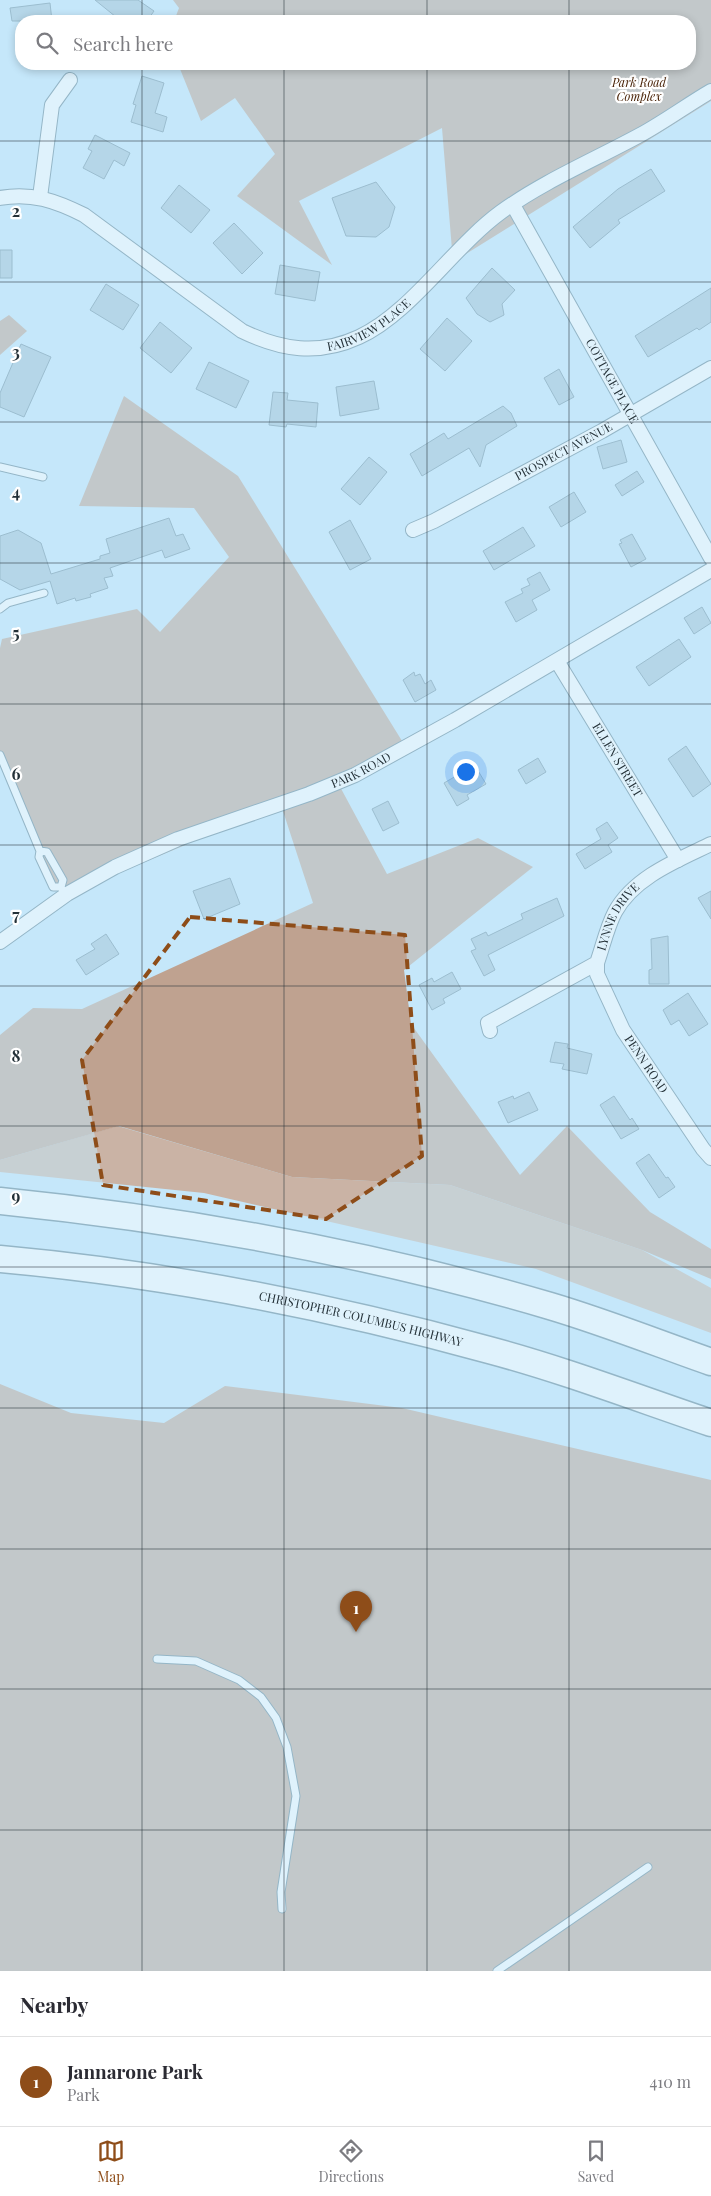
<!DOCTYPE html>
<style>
body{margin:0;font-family:"Playfair Display",serif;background:#f7f7f7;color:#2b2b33}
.you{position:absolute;left:465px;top:771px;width:18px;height:18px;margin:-12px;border:4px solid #fff;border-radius:50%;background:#1a73e8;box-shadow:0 0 0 8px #1a73e833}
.badge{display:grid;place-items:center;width:32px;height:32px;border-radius:50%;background:#8e4d19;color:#fff;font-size:16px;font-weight:700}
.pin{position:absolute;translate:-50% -41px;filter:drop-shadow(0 1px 2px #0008)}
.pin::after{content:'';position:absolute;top:26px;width:18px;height:15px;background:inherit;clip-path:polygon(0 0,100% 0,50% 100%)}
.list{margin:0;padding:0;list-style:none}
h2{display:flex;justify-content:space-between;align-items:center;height:65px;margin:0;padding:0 20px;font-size:21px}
h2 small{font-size:16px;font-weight:400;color:#7c7c81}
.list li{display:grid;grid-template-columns:32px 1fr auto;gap:15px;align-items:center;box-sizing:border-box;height:90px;padding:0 20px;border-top:1px solid #e1e1e2}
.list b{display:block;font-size:19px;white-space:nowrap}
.list p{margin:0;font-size:16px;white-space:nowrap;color:#7c7c81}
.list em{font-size:16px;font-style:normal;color:#7c7c81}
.icon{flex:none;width:28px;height:28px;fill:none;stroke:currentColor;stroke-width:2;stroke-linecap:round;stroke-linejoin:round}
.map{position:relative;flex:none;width:711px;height:1971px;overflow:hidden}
.search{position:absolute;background:#fff;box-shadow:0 2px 8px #0003;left:15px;right:15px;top:15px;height:55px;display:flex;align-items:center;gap:12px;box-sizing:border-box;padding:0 18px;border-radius:20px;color:#7c7c81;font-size:19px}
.sheet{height:155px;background:#fff}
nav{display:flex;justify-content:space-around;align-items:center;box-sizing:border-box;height:70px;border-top:1px solid #e1e1e2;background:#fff;font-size:14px;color:#7c7c81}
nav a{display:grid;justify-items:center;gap:2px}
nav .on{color:#8e4d19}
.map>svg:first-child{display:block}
.green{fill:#cab3a5}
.forest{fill:#bfa290}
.building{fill:#a2c2d3;stroke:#6a8a9c}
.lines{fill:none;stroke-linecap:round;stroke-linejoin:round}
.lane-casing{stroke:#5a7a8a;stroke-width:9}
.street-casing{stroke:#5a7a8a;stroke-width:16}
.highway-casing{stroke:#5a7a8a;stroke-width:29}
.lane{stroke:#fff;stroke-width:7}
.street{stroke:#fff;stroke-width:14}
.highway{stroke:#fff;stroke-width:26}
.marked{fill:none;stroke:#8e4d19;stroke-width:4;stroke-dasharray:10 6;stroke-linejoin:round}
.grid{fill:none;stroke:#243138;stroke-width:1;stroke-opacity:0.55}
.labels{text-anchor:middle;stroke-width:4.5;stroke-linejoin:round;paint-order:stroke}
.park-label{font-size:12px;font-style:italic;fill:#441d00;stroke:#fff}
.street-label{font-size:12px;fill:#243138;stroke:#fff}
.grid-label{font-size:16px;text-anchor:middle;font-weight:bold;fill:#243138;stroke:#fff;stroke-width:4.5;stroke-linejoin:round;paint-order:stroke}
</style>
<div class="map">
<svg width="711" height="1971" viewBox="0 0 711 1971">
<rect width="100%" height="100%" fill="#c5e7fa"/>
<path class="green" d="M118,1126L292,1177L450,1185L642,1250L711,1288V1333L536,1269L204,1193L0,1172V1160Z"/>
<path class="forest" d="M173,0H711V101L453,262L442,128L299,201L332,265L237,196L275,154L235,98L201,121L178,64H690V21H174L179,8Z
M9,315L27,331L0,355V321Z
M124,396L238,476L407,749L338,783L387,874L478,838L533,867L404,970L411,1024L520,1175L567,1126L650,1212L711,1249V1279L642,1250L450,1185L292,1177L119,1126L0,1160V1035L33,1008L82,1009L313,903L281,805L61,897L13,795L0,760V648L2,639L137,609L160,632L229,557L194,508L79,506Z
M0,1384L71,1413L164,1423L225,1386L402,1408L711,1480V1971H0Z"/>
<path class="building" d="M95,0H138L154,11L147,21H121Z
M50,3L52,21H12L10,8Z
M142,76L164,83L155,113L167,117L163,132L131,122L136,105L133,104Z
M95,135L130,153L124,166L114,160L104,179L83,168L92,151L88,149Z
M651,169L665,191L618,220L620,223L590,248L573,227L618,189Z
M376,182L395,207L389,227L376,237L346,236L332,198Z
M179,185L210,210L191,233L161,208Z
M234,223L263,253L242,274L213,243Z
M0,250H12V278H0Z
M280,265L320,272L315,301L275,294Z
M492,268L515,290L502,304L504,315L490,322L477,314L466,298Z
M106,284L139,305L123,330L90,310Z
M711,288V322L699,330L697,328L648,357L635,336Z
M447,318L472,341L445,371L420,349Z
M160,322L192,348L171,373L140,348Z
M21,344L51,357L24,417L0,407V393Z
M209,362L249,381L236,408L196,389Z
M559,369L574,397L559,405L544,378Z
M374,381L379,409L340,416L336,387Z
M273,392L288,393L287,400L318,403L316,427L287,424L286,427L269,425Z
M503,406L511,413L517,426L486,445L480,467L469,448L422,476L410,454L444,433L448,439Z
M621,440L627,462L603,469L597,447Z
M369,457L387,472L360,505L341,489Z
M637,471L644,482L622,496L615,485Z
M574,492L586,512L561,527L549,507Z
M169,518L176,536L183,534L190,549L165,558L162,550L110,568L113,576L104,578L108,588L90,594L91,597L76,601L75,598L57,604L50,581L20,590L0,579V536L18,530L41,543L51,574L100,559V556L110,553L106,539Z
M350,520L371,559L350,570L329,532Z
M523,527L535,546L494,570L483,551Z
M632,534L646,559L631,567L619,544L622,543L620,540Z
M540,572L550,590L532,600L537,610L516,622L505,602L523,593L521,589L530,585L527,579Z
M702,607L711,623L694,634L684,618Z
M679,639L691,657L649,686L636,667Z
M414,672L415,676L420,674L425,684L431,680L436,690L415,702L403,680Z
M686,746L711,784L693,797L668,759Z
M538,758L546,772L526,784L518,770Z
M477,769L486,784L467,795L469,799L457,806L444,783L456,776L458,780Z
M388,801L399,823L383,831L372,809Z
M607,822L618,838L608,845L612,852L585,869L576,854L601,839L596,829Z
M230,878L240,904L204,919L193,891Z
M711,891V919L698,898Z
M557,898L564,916L488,955L495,970L484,976L471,951L476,949L471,939L486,932L488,936L523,919L521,914Z
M106,934L119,954L86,975L76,960L95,949L91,944Z
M668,936L669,984H649V970L652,969L651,939Z
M452,972L461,989L443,999L445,1003L432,1010L419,985L432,978L434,982Z
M688,993L708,1024L689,1036L679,1020L671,1025L663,1010Z
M555,1042L568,1044L567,1048L592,1054L587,1074L562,1069L564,1064L550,1062Z
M529,1092L538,1110L508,1123L498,1102L513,1096L514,1099Z
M614,1096L630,1120L632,1118L639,1129L621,1139L600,1105Z
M649,1154L666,1178L668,1177L675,1187L659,1198L636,1163Z"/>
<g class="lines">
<defs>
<path id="lane" d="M0,467L43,477
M0,609L8,603L44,593
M0,755L40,851
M61,887L63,880L47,852L40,851L39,857L53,887H61L65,895
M157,1659L196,1661L239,1680L261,1697L276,1718L287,1747L296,1796L281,1892L282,1909
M497,1971L648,1867"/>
<g id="street">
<path d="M40,197L52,105L70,80"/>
<path id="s1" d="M0,198C31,192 56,201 84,215L242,331C281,350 318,356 359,337C411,313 453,247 501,212C544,181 594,160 640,135C664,122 687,105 711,91"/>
<path id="s2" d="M513,205L711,558"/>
<path id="s3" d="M413,530L434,521L602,431L711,368"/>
<path id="s4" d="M557,661L678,860"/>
<path id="s5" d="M0,942L67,894L115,867L178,839L309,794L355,775L455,720L711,570"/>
<path id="s6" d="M597,963V974L623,1030L703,1149L711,1158"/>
<path id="s7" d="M490,1031L488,1023L597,963C603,946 607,927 615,912C634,877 678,860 711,844"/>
</g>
<g id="highway">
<path d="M0,1201C186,1220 370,1253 550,1306C604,1322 657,1343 711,1362"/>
<path id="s8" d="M0,1259C165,1274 329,1306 489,1350C564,1370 637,1398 711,1423"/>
</g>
</defs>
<use href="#lane" class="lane-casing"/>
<use href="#street" class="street-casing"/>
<use href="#highway" class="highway-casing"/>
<use href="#lane" class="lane"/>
<use href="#street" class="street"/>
<use href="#highway" class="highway"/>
</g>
<path d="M0 0H711V1971H0ZM190,917L405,935L422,1156L326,1219L103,1185L82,1060Z" fill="#c5e7fa" fill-opacity=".55" fill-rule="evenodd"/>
<path class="marked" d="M190,917L405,935L422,1156L326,1219L103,1185L82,1060Z"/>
<path class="grid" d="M142,0V21M284,0V21M427,0V21M569,0V21M142,64V1971M284,64V1971M427,64V1971M569,64V1971M0,141H711M0,282H711M0,422H711M0,563H711M0,704H711M0,845H711M0,986H711M0,1126H711M0,1267H711M0,1408H711M0,1549H711M0,1689H711M0,1830H711"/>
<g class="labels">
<g class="park-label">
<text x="639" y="87">Park Road<tspan x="639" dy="14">Complex</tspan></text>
</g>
<g class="street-label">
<text dy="4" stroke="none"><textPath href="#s1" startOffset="419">FAIRVIEW PLACE</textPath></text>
<text dy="4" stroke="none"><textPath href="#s2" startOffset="202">COTTAGE PLACE</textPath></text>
<text dy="4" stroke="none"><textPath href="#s3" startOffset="170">PROSPECT AVENUE</textPath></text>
<text dy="4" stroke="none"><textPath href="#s4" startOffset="116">ELLEN STREET</textPath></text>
<text dy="4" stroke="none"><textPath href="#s5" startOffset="402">PARK ROAD</textPath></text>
<text dy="4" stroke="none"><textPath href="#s7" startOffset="184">LYNNE DRIVE</textPath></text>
<text dy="4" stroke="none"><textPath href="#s6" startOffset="114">PENN ROAD</textPath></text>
<text dy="4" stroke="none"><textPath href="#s8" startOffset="366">CHRISTOPHER COLUMBUS HIGHWAY</textPath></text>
</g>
</g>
<g class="grid-label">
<text x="16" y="217">2</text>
<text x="16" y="358">3</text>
<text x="16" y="498">4</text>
<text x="16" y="639">5</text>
<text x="16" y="780">6</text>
<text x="16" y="921">7</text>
<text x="16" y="1062">8</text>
<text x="16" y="1202">9</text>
</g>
</svg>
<div class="you"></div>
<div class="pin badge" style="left:356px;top:1632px">1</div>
<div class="search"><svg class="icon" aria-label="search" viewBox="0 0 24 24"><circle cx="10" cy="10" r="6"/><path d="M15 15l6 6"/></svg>Search here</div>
</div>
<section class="sheet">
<h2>Nearby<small></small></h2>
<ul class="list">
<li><span class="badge">1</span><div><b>Jannarone Park</b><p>Park</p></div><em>410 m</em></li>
</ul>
</section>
<nav>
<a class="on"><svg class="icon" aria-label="map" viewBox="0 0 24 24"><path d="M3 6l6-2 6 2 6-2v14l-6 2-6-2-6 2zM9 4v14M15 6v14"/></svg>Map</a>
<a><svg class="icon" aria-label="directions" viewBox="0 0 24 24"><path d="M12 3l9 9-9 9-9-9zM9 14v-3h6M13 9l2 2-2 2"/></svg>Directions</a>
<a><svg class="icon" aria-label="saved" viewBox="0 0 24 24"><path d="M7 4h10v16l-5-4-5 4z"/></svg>Saved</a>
</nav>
